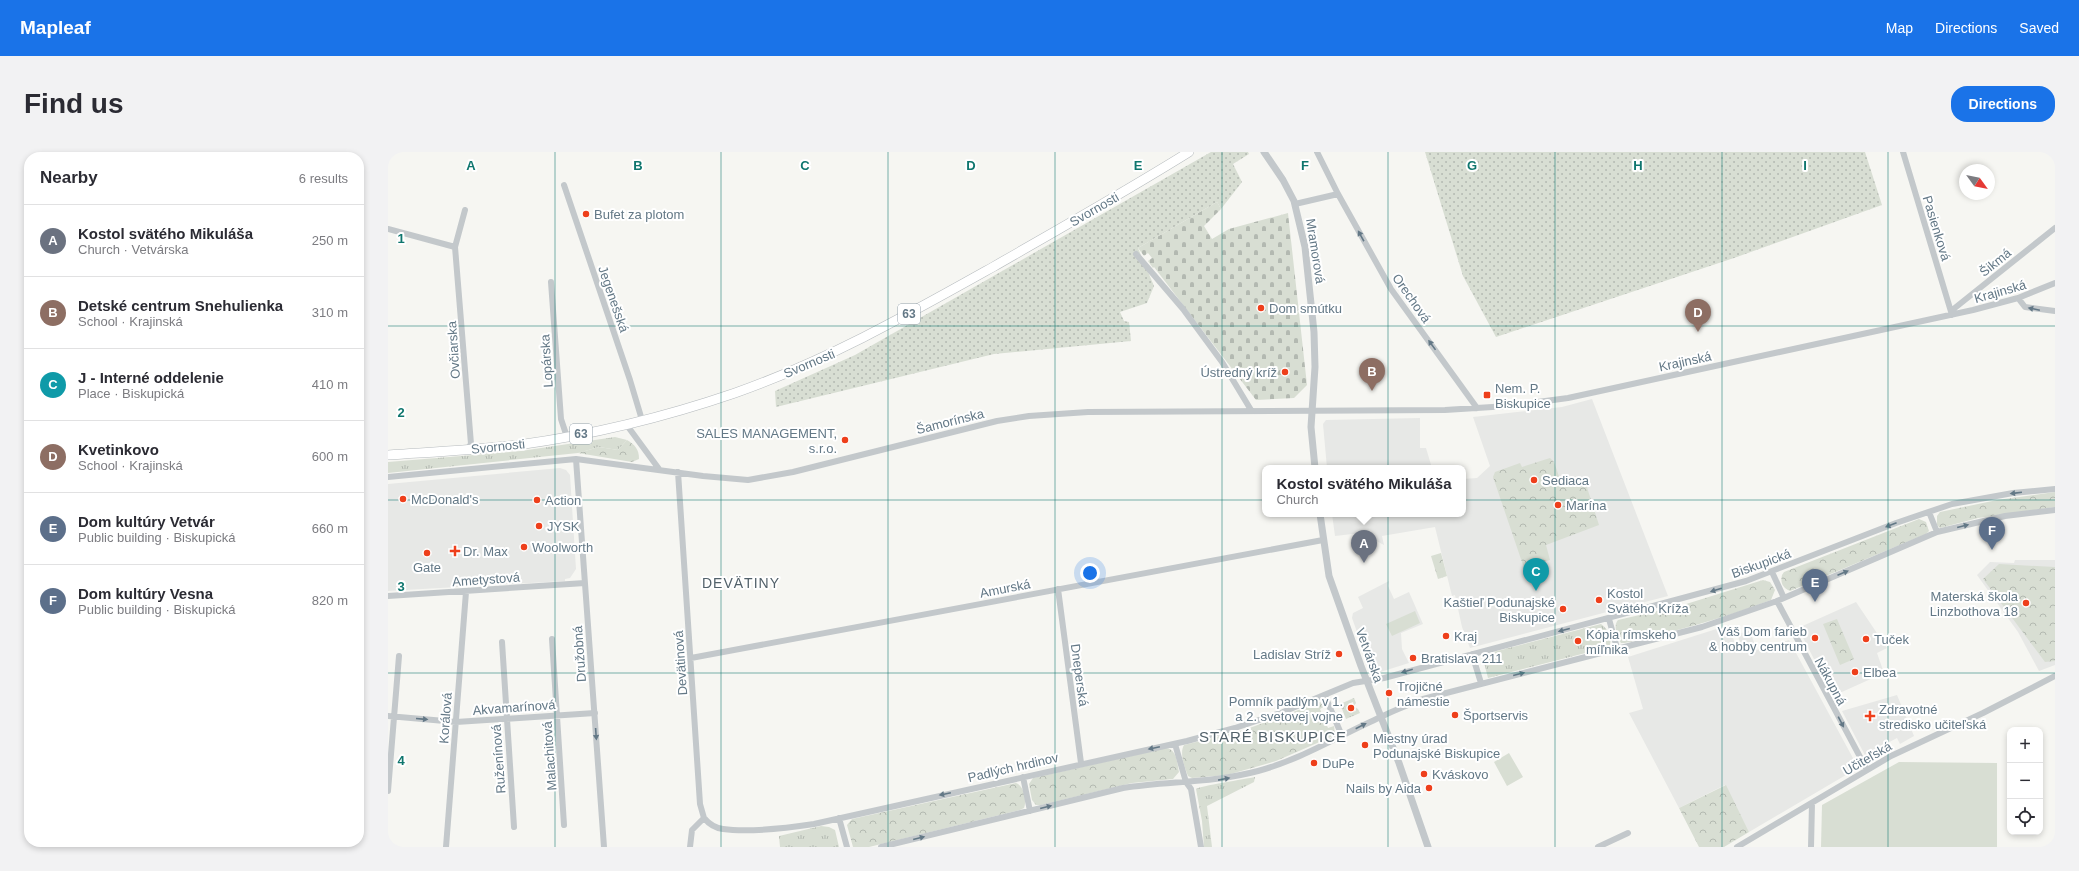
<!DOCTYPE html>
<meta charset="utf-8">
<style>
body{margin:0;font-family:Helvetica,sans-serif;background:#f2f2f3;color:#2b2b33}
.controls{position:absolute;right:12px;bottom:12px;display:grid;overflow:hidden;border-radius:8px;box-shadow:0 2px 6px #0003}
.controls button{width:36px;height:36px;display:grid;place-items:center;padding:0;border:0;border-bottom:1px solid #e1e1e2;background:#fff;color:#2b2b33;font:20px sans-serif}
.compass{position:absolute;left:1571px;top:12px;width:36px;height:36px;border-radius:50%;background:#fff;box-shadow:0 2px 6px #0003;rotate:123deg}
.you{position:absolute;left:702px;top:421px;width:14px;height:14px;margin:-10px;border:3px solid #fff;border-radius:50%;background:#1a73e8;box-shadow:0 0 0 6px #1a73e833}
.badge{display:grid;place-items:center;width:26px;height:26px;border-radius:50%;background:#1a73e8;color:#fff;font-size:13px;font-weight:700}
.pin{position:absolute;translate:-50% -33px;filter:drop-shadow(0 1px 2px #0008)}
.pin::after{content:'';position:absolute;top:21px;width:14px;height:12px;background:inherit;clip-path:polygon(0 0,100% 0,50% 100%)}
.popup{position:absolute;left:874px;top:313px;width:204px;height:52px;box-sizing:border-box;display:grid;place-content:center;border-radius:8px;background:#fff;filter:drop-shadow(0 1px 3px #0005);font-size:13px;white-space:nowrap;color:#7c7c81}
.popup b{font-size:15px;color:#2b2b33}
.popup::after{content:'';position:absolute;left:50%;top:100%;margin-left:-8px;border:8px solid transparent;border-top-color:#fff}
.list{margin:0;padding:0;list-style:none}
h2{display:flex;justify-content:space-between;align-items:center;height:52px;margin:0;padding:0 16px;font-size:17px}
h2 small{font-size:13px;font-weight:400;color:#7c7c81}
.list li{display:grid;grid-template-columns:26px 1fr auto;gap:12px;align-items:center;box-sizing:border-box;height:72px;padding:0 16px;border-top:1px solid #e1e1e2}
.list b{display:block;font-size:15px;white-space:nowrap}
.list p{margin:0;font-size:13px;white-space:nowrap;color:#7c7c81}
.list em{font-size:13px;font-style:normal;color:#7c7c81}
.icon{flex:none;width:22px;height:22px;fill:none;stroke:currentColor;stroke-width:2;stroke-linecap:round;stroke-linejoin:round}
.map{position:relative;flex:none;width:1667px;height:695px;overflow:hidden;border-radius:16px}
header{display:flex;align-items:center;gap:24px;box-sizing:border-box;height:56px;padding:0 20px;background:#1a73e8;color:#fff}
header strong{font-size:19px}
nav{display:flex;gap:22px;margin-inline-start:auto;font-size:14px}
.intro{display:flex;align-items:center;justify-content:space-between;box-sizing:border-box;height:96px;padding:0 24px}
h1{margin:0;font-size:28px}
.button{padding:10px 18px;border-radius:16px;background:#1a73e8;color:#fff;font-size:14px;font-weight:700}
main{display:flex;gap:24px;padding:0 24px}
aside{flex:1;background:#fff;border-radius:16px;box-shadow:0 2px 6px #0003}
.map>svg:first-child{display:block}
.built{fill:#e7e8e6}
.grass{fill:url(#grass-tufts)}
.forest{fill:url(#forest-crowns)}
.cemetery{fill:url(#cemetery-stones)}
.garden{fill:url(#garden-dots)}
.pitch{fill:#d8ded3}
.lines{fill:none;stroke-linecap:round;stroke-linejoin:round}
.primary-casing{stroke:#b6bbbe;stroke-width:10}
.minor{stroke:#c3c8cb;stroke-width:6}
.tertiary{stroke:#c3c8cb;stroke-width:7}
.primary{stroke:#fff;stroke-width:9}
.oneway{fill:#637886}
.grid{fill:none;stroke:#0f766e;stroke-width:1;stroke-opacity:0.55}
.poi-dot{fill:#ee3f1b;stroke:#fff;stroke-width:1.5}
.labels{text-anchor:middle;stroke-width:4;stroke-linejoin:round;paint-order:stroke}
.shield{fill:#fff;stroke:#92a0aa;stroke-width:1}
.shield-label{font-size:12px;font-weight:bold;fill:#637886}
.street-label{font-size:13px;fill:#637886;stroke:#fff}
.poi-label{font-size:13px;fill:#637886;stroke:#fff;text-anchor:start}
.neighbourhood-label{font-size:14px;letter-spacing:1px;fill:#52616a;stroke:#fff}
.quarter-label{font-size:15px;letter-spacing:1px;fill:#52616a;stroke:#fff}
.grid-label{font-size:13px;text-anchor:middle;font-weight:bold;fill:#0f766e;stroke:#fff;stroke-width:4;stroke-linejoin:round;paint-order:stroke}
</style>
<header>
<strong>Mapleaf</strong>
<nav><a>Map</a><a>Directions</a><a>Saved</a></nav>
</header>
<div class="intro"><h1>Find us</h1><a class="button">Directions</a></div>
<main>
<aside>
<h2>Nearby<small>6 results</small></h2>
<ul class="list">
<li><span class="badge" style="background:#6b7280">A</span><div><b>Kostol svätého Mikuláša</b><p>Church · Vetvárska</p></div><em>250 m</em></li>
<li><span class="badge" style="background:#8d6e63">B</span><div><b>Detské centrum Snehulienka</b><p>School · Krajinská</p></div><em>310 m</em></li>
<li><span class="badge" style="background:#0f9aa8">C</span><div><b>J - Interné oddelenie</b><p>Place · Biskupická</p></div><em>410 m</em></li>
<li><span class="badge" style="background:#8d6e63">D</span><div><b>Kvetinkovo</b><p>School · Krajinská</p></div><em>600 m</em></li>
<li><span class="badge" style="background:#5c6f8a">E</span><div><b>Dom kultúry Vetvár</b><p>Public building · Biskupická</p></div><em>660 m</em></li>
<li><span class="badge" style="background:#5c6f8a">F</span><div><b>Dom kultúry Vesna</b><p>Public building · Biskupická</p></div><em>820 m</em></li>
</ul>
</aside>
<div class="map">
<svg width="1667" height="695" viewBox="0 0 1667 695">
<defs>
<pattern id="grass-tufts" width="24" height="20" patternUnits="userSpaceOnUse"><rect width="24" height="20" fill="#d8ded3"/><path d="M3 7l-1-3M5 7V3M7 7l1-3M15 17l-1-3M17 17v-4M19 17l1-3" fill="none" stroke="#b3b9b1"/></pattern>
<pattern id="forest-crowns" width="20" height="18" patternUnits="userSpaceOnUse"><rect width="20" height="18" fill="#d8ded3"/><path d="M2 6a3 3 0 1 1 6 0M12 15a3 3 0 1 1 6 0" fill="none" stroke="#b3b9b1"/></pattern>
<pattern id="cemetery-stones" width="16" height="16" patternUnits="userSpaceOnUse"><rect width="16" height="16" fill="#d8ded3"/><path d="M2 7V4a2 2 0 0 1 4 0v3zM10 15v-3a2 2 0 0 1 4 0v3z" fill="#b3b9b1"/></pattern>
<pattern id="garden-dots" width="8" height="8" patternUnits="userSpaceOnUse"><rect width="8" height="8" fill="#d8ded3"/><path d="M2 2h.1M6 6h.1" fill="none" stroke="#b3b9b1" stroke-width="1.8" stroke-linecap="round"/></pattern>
</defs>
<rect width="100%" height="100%" fill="#f6f6f2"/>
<path class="built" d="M1204,247L1280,444L1082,496L1074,475L1067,443L1064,444L1047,375L994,384L996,393L973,381L947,384L944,362H1075V327L1089,326L1102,314L1085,265L1174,255Z
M1032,266V296H1038L1044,316H939L935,272L938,268Z
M172,316L178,318L182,323L188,417L182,426L177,427V429L0,439V332Z
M1627,408H1667V513L1651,519L1630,480L1589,423L1602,410L1626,411Z
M1001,429L1000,434L1006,447L1021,440L1035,472L1013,481L1014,497L1021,511L986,522L983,519L964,466L965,461L975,456L970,445Z
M1468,450L1499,496L1489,501L1496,521L1445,544L1410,476Z
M1341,473L1347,492L1352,490L1349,482L1361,479V477L1369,498L1401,488L1466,608L1463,620L1361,680L1337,633L1291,656L1241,561L1255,557L1240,505Z
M1509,543L1526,584L1512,592L1509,586L1492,595L1495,601L1480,609L1454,559Z"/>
<path class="grass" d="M227,285L239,288L230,298L211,295L190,301L0,321V310L133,299Z
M1213,472C1220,477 1225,487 1221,495L1100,526L1094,503Z
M966,546L968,551L966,554L965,550L960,552L963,560L968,559L967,555L970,557L972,561L958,567L952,552Z
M867,625L866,630L819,654L824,695H816L814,669L808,637C811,634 858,627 867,625Z
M433,674L441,675L447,678L451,695H392L391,684Z"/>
<path class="forest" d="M239,288C247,293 251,297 251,307L244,310L190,301L211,295L230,298Z
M1162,306L1166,310L1174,333L1196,326L1211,373L1158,393L1162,408L1136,416L1105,325L1107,320L1132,311L1134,315Z
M1667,340V355L1590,366L1556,375L1552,376L1549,373V364L1552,360L1609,348Z
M1531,367L1538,370L1541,379L1538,382L1402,439C1395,436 1392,431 1394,423L1396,420Z
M1053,401L1059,424L1050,427L1043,404Z
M1611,412L1667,415V509L1657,510L1595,427Z
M1375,428L1382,430L1387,438L1383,448C1335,467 1286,479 1237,491H1233C1229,485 1225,474 1230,468L1295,453Z
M1449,467L1466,507L1452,513L1435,472Z
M932,550L937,554L932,557L940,576L946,574L947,582L943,585L888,609L839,623L804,626L800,624C797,616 791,601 796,593L856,578Z
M778,596C789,597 789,611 791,620L785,627L744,631L653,653H648L644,648L641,632L645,626Z
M628,631C636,634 639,648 636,656L632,658L481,695H465L459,673L464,667Z
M1338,633L1361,680L1336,695H1311L1291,656Z"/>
<path class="cemetery" d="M829,50L833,57L816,74L824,87L841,77L900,61L919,233L906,246L868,248L766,115L765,116L760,109L764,106L760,101L756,104L750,96Z"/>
<path class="garden" d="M823,0H860L861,2L845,12L854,30L833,57L829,50L750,96L766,134L759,151L732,160L736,169L741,170L743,189L606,202L388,255L387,239L467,203Z
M1037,0H1477L1494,53L1346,106L1108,185L1075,124Z"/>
<path class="pitch" d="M1027,459L1032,471L1004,484L998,472Z
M1121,601L1135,625L1119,634L1106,610Z
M1511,610L1609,611V695H1433L1434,653Z"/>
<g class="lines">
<defs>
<path id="primary" d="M0,303C44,300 87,298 130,293C203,283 277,265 347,241C438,209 521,162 605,115C671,77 737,40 801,0"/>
</defs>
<use href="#primary" class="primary-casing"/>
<path class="minor" d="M929,0L950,42L1003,137L1089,256
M1515,0L1564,163
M176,33L242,228L254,268
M907,52L950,42
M77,58L67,95L83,292L79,298
M0,77L67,95
M748,102L795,157L834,210L863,258
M163,130L173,267L179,285
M1630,146L1637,155L1667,159
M1563,159L1667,76
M238,272L271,317
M188,307L216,695
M290,320L312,652L316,666L304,678L302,695
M0,325L188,307L315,324L360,328L405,320L609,269L641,264L700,260L1057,258L1120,254L1180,246L1585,158L1630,146L1667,131
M1541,360L1549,380
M1384,420L1396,446
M670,437L693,611
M0,444L197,431
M1389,449L1479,618
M1221,467L1229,496
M164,487L176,673
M114,490L126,675
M1084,502L1093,531
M303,506L935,388
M937,544L954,584
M0,564L68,570L207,561
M787,592L798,630L803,637L813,695
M635,625L642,659
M0,639L11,504
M316,666C321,672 327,676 335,677C362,681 399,676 426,672L799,589L847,576L895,560L965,531L996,526L1358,429L1508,371L1564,352L1625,341L1667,337
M451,666L459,695
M58,695L78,440
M493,695L735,636C781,629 825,631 870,619C914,607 952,583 993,565C1006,558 1021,553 1035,547L1314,475L1389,449L1549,380L1617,364L1667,358
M1210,695L1240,681
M1349,695L1503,604L1595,561L1667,524
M1423,695L1424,651"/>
<path class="tertiary" d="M876,0L895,28L906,49L917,95L926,180L927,215L923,275L927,316
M932,362L941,424L973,514L1011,611L1040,695"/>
<use href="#primary" class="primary"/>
</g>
<defs><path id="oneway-solid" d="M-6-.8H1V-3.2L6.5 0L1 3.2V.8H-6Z"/></defs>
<g class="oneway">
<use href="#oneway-solid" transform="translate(973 84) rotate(-119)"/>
<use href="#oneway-solid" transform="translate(1646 157) rotate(-168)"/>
<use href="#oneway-solid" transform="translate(1044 193) rotate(-126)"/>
<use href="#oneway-solid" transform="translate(1628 341) rotate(173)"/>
<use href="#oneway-solid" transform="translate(1503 373) rotate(159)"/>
<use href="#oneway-solid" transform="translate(1575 374) rotate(-14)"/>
<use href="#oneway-solid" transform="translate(1455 421) rotate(-23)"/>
<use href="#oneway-solid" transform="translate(1328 438) rotate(163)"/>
<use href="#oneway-solid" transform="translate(1176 478) rotate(165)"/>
<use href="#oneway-solid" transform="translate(1019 519) rotate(164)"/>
<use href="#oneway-solid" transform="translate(1131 522) rotate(-14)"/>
<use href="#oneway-solid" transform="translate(34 567) rotate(5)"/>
<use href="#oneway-solid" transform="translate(1453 570) rotate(62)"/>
<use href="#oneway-solid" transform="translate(973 574) rotate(-27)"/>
<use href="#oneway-solid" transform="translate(208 582) rotate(86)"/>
<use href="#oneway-solid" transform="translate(766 596) rotate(168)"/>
<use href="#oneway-solid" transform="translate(836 627) rotate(-11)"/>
<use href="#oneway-solid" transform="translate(557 642) rotate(168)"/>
<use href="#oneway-solid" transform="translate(658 655) rotate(-14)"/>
<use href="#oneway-solid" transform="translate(531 686) rotate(-14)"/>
</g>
<path class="grid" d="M167,0V695M333,0V695M500,0V695M667,0V695M834,0V695M1000,0V695M1167,0V695M1334,0V695M1500,0V695M0,174H1667M0,348H1667M0,521H1667"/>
<g class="poi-dot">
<circle cx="198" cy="62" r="4"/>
<circle cx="873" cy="156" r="4"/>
<circle cx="897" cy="220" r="4"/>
<rect x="1095" y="239" width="8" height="8" rx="2"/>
<circle cx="457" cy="288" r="4"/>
<circle cx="1146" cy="328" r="4"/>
<circle cx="15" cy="347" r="4"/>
<circle cx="149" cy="348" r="4"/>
<circle cx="1170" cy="353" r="4"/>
<circle cx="151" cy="374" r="4"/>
<circle cx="136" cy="395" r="4"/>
<path d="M65 393h4v4h4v4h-4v4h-4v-4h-4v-4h4z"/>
<circle cx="39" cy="401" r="4"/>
<circle cx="1211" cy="448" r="4"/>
<circle cx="1638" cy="451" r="4"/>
<circle cx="1175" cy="457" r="4"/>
<circle cx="1058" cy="484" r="4"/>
<circle cx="1427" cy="486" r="4"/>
<circle cx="1478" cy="487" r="4"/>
<circle cx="1190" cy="489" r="4"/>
<circle cx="951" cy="502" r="4"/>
<circle cx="1025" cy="506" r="4"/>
<circle cx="1467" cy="520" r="4"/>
<circle cx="1001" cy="541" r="4"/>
<circle cx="963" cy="556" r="4"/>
<circle cx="1067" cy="563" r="4"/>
<path d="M1480 558h4v4h4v4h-4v4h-4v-4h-4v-4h4z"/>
<circle cx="977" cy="593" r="4"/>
<circle cx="926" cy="611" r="4"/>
<circle cx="1036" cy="622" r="4"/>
<circle cx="1041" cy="636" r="4"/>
</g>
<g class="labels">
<g class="shield">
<rect x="510" y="152" width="22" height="20" rx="3"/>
<rect x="182" y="272" width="22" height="20" rx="3"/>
</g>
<g class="shield-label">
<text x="521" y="166">63</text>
<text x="193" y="286">63</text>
</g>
<g class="street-label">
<text transform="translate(706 57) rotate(-30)" y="5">Svornosti</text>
<text transform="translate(1549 76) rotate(73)" y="5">Pasienková</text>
<text transform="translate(928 99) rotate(81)" y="5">Mramorová</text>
<text transform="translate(1607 110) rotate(-39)" y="5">Šikmá</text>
<text transform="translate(1612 139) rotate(-16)" y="5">Krajinská</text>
<text transform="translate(1024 146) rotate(55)" y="5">Orechová</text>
<text transform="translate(226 147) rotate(71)" y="5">Jegenešská</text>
<text transform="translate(65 198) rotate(-94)" y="5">Ovčiarska</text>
<text transform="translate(158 209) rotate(-94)" y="5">Lopárska</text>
<text transform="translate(1297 209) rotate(-12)" y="5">Krajinská</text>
<text transform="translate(421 211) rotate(-23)" y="5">Svornosti</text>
<text transform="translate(562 269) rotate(-14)" y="5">Šamorínska</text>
<text transform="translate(110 294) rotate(-6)" y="5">Svornosti</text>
<text transform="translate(1373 411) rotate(-20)" y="5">Biskupická</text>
<text transform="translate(98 427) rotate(-4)" y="5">Ametystová</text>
<text transform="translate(617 436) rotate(-11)" y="5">Amurská</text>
<text transform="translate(191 502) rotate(-94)" y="5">Družobná</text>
<text transform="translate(982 503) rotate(70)" y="5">Vetvárska</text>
<text transform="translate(292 511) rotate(-94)" y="5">Devätinová</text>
<text transform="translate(692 523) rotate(82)" y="5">Dneperská</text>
<text transform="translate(1443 529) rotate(62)" y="5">Nákupná</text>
<text transform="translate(126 555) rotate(-4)" y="5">Akvamarínová</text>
<text transform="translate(57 566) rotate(-86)" y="5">Korálová</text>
<text transform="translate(161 604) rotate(-94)" y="5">Malachitová</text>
<text transform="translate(1479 606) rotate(-30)" y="5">Učiteľská</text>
<text transform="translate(110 607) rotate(-94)" y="5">Ruženínová</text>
<text transform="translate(625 615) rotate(-13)" y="5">Padlých hrdinov</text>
</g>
<g class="poi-label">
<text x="206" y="67">Bufet za plotom</text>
<text x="881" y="161">Dom smútku</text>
<text x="889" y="225" text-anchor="end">Ústredný kríž</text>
<text x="1107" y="241">Nem. P.<tspan x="1107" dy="15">Biskupice</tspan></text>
<text x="449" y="286" text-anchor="end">SALES MANAGEMENT,<tspan x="449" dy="15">s.r.o.</tspan></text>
<text x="1154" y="333">Sediaca</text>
<text x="23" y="352">McDonald's</text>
<text x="157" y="353">Action</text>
<text x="1178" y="358">Marína</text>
<text x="159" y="379">JYSK</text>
<text x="144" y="400">Woolworth</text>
<text x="75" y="404">Dr. Max</text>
<text x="39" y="420" text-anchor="middle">Gate</text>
<text x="1219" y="446">Kostol<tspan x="1219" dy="15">Svätého Kríža</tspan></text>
<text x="1630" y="449" text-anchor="end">Materská škola<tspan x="1630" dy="15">Linzbothova 18</tspan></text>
<text x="1167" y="455" text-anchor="end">Kaštieľ Podunajské<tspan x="1167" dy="15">Biskupice</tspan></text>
<text x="1419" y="484" text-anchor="end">Váš Dom farieb<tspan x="1419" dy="15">&amp; hobby centrum</tspan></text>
<text x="1198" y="487">Kópia rímskeho<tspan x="1198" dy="15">míľnika</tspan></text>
<text x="1066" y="489">Kraj</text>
<text x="1486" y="492">Tuček</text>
<text x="943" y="507" text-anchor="end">Ladislav Stríž</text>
<text x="1033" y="511">Bratislava 211</text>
<text x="1475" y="525">Elbea</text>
<text x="1009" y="539">Trojičné<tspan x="1009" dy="15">námestie</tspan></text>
<text x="955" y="554" text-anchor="end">Pomník padlým v 1.<tspan x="955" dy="15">a 2. svetovej vojne</tspan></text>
<text x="1491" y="562">Zdravotné<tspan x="1491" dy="15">stredisko učiteľská</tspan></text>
<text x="1075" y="568">Športservis</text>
<text x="985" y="591">Miestny úrad<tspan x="985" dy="15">Podunajské Biskupice</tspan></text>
<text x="934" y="616">DuPe</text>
<text x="1044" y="627">Kváskovo</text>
<text x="1033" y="641" text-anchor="end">Nails by Aida</text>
</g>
<g class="neighbourhood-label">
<text x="353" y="436">DEVÄTINY</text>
</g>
<g class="quarter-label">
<text x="885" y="590">STARÉ BISKUPICE</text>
</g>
</g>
<g class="grid-label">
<text x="83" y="18">A</text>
<text x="250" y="18">B</text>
<text x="417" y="18">C</text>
<text x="583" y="18">D</text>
<text x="750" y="18">E</text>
<text x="917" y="18">F</text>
<text x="1084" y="18">G</text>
<text x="1250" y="18">H</text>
<text x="1417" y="18">I</text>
<text x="13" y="91">1</text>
<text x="13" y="265">2</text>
<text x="13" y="439">3</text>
<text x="13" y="613">4</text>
</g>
</svg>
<div class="controls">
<button>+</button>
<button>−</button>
<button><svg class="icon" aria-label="locate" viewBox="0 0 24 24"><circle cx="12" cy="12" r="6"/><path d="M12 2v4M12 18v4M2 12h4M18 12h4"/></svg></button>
</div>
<svg class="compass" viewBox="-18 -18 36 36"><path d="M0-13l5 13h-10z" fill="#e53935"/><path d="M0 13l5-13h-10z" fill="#7c7c81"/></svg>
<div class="you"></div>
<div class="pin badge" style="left:976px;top:411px;background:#6b7280">A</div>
<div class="popup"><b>Kostol svätého Mikuláša</b>Church</div>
<div class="pin badge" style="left:984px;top:239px;background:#8d6e63">B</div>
<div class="pin badge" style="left:1148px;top:439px;background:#0f9aa8">C</div>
<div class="pin badge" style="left:1310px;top:180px;background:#8d6e63">D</div>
<div class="pin badge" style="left:1427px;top:450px;background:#5c6f8a">E</div>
<div class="pin badge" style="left:1604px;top:398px;background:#5c6f8a">F</div>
</div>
</main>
